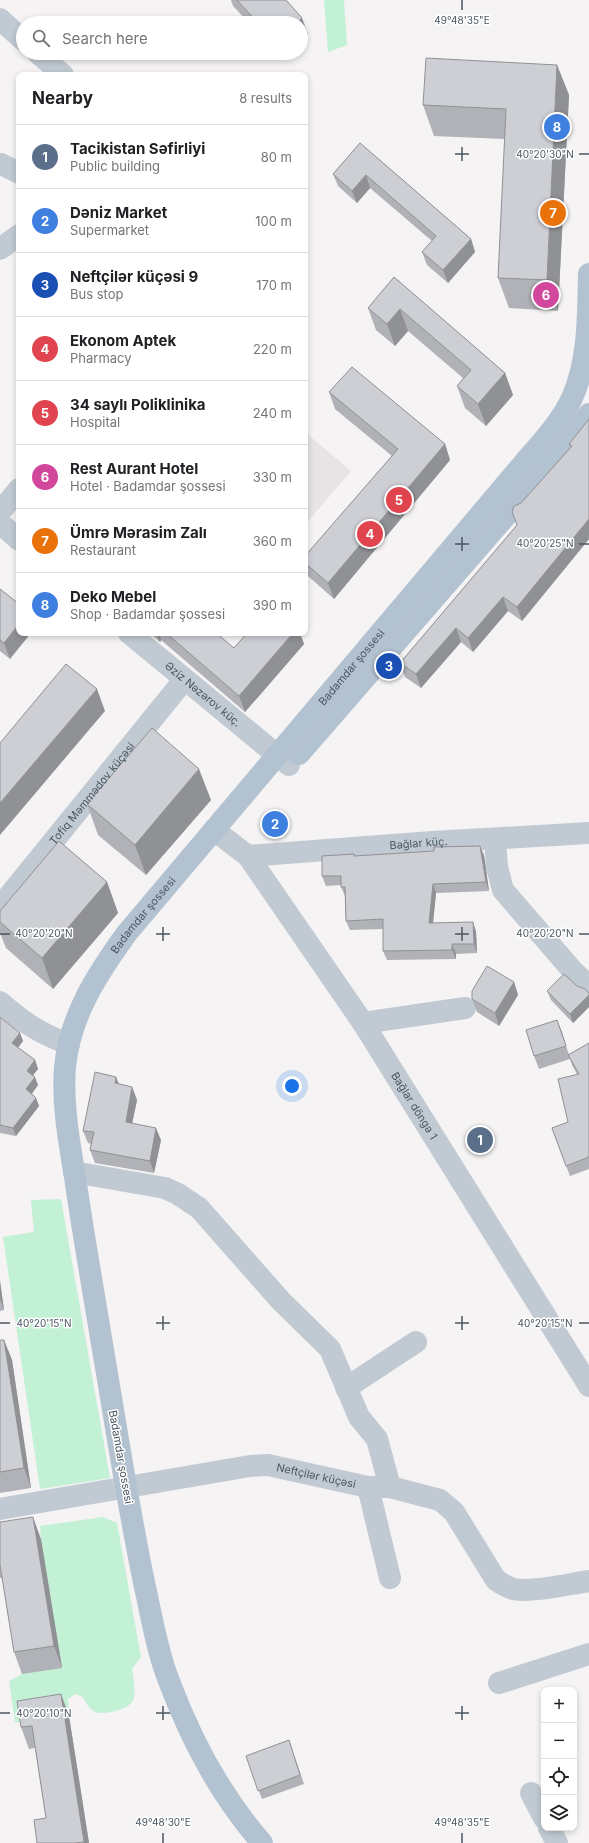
<!DOCTYPE html>
<meta charset="utf-8">
<style>
body{margin:0;font-family:Inter,sans-serif;background:#f2f2f2;color:#202124}
.controls{position:absolute;right:12px;bottom:12px;display:grid;overflow:hidden;border-radius:8px;box-shadow:0 2px 6px #0003}
.controls button{width:36px;height:36px;display:grid;place-items:center;padding:0;border:0;border-bottom:1px solid #e0e0e0;background:#fff;color:#202124;font:20px sans-serif}
.you{position:absolute;left:292px;top:1086px;width:14px;height:14px;margin:-10px;border:3px solid #fff;border-radius:50%;background:#1a73e8;box-shadow:0 0 0 6px #1a73e833}
.badge{display:grid;place-items:center;width:26px;height:26px;border-radius:50%;background:#d93025;color:#fff;font-size:13px;font-weight:700}
.pin{position:absolute;translate:-50% -50%;border:2px solid #fff;box-shadow:0 1px 4px #0006}
.list{margin:0;padding:0;list-style:none}
h2{display:flex;justify-content:space-between;align-items:center;height:52px;margin:0;padding:0 16px;font-size:17px}
h2 small{font-size:13px;font-weight:400;color:#757577}
.list li{display:grid;grid-template-columns:26px 1fr auto;gap:12px;align-items:center;box-sizing:border-box;height:64px;padding:0 16px;border-top:1px solid #e0e0e0}
.list b{display:block;font-size:15px;white-space:nowrap}
.list p{margin:0;font-size:13px;white-space:nowrap;color:#757577}
.list em{font-size:13px;font-style:normal;color:#757577}
.icon{flex:none;width:22px;height:22px;fill:none;stroke:currentColor;stroke-width:2;stroke-linecap:round;stroke-linejoin:round}
.map{position:relative;flex:none;width:589px;height:1843px;overflow:hidden}
.search{position:absolute;background:#fff;box-shadow:0 2px 6px #0003;left:16px;top:16px;width:292px;height:44px;display:flex;align-items:center;gap:10px;box-sizing:border-box;padding:0 14px;border-radius:22px;color:#757577;font-size:15px}
.panel{position:absolute;background:#fff;box-shadow:0 2px 6px #0003;left:16px;top:72px;width:292px;height:564px;border-radius:8px}
.map>svg:first-child{display:block}
.education{fill:#e6e4e5}
.green{fill:#c3f1d5}
.lines{fill:none;stroke-linecap:round;stroke-linejoin:round}
.minor{stroke:#c1cad2;stroke-width:22}
.major{stroke:#b3c2d1;stroke-width:22}
.wall{fill:#b0b2b7}
.shaded-wall{fill:#909195}
.building{fill:#cdcfd5;stroke:#909195}
.ticks{fill:none;stroke:#4a5661;stroke-width:1.5}
.labels{text-anchor:middle;stroke-width:3;stroke-linejoin:round;paint-order:stroke}
.street-label{font-size:11px;fill:#4a5661;stroke:#fff}
.ticks-label{font-size:10px;text-anchor:middle;fill:#4a5661;stroke:#fff;stroke-width:3;stroke-linejoin:round;paint-order:stroke}
</style>
<div class="map">
<svg width="589" height="1843" viewBox="0 0 589 1843">
<rect width="100%" height="100%" fill="#f5f3f3"/>
<path class="education" d="M305,432L351,471L305,525Z"/>
<path class="green" d="M324,0H344L347,45L328,52Z
M61,1199L110,1478L40,1489L3,1237L34,1232L31,1200Z
M103,1517L117,1523L141,1657L132,1669C133,1678 138,1696 131,1703C126,1710 103,1715 95,1712C89,1709 86,1703 83,1697L75,1694L68,1699L69,1716L25,1723L15,1722L9,1681L22,1674L41,1539L40,1526Z"/>
<g class="lines">
<g class="minor">
<path d="M0,19L23,40"/>
<path d="M38,53L63,75"/>
<path d="M1,164L19,173"/>
<path d="M0,249L19,235"/>
<path d="M0,512L19,489"/>
<path d="M0,523L19,540"/>
<path id="s1" d="M129,633L289,765"/>
<path id="s2" d="M214,830L248,856L363,1023L589,1386"/>
<path d="M495,839L497,867L503,890L572,970L589,986"/>
<path id="s3" d="M248,856L432,842L589,833"/>
<path id="s4" d="M0,907L184,680"/>
<path d="M0,1002C23,1022 40,1034 69,1044"/>
<path d="M363,1023L465,1008"/>
<path d="M74,1172L165,1188L178,1194L199,1208L281,1301L330,1349L359,1417L377,1439L390,1487"/>
<path d="M346,1388L416,1342"/>
<path d="M368,1487L390,1578"/>
<path id="s5" d="M0,1509L250,1466L268,1465L368,1487H390L440,1500L454,1512L496,1580C502,1584 507,1587 513,1589C531,1593 569,1584 589,1581"/>
<path d="M499,1683L589,1654"/>
<path d="M531,1793L544,1818"/>
<path d="M549,1828L557,1843"/>
</g>
<g class="major">
<path d="M299,754L570,442L589,414"/>
<path id="s6" d="M262,1843C220,1795 191,1740 169,1681C157,1651 152,1618 145,1587C128,1507 116,1425 102,1344C93,1289 83,1233 75,1177C69,1141 62,1103 65,1067C70,1015 98,973 127,933L523,464C541,443 561,422 572,398C589,361 588,314 589,274"/>
</g>
</g>
<path class="wall" d="M231,0H286L308,34L301,41V23H249L233,6Z
M277,53H287L282,58Z
M557,65L569,95L558,311L509,308L498,278L505,139L434,136L423,105Z
M360,143L471,239L475,252L448,283L427,265L422,252L432,241L370,188L357,203L338,186L333,174Z
M394,277L505,373L513,395L486,426L465,408L457,386L463,378L408,331L395,346L376,330L368,308Z
M329,392L445,444L450,460L334,599L308,576L305,569V556L392,456L335,409Z
M589,419V539L522,621L508,611L473,652L461,642L421,688L405,677L400,663L517,525L521,503L570,447L569,444Z
M0,589L10,659L0,651Z
M149,633H216L234,648L247,633H300L304,644L245,712L161,640L160,642Z
M211,800L146,875L98,835L87,804Z
M484,855L489,891L436,893L433,923L476,931L477,953L456,954V959L387,960L383,951V929L350,930L346,921L345,896L341,887V885L326,886L322,876L354,856Z
M107,882L118,913L53,989L6,948L0,933V911Z
M514,982L518,995L499,1026L477,1012L472,999Z
M577,986L589,993V1007L573,1023L551,1000L547,991Z
M0,1017L20,1033L23,1041L18,1048L35,1060L38,1069L33,1075L38,1085L32,1094L36,1098L39,1106L16,1136L0,1133Z
M557,1020L569,1055L589,1043V1169L570,1176L552,1128L568,1122L577,1074L572,1065L570,1059L539,1069L534,1056Z
M119,1084L132,1087L137,1100L132,1123L161,1140L154,1173L95,1163L90,1150L91,1144L88,1143L83,1131Z
M0,1281L4,1310L0,1311Z
M0,1340H4L12,1360L31,1488L0,1493Z
M0,1522L41,1539L62,1668L22,1674L14,1652L2,1578H0Z
M61,1694L69,1716L89,1843H37L46,1818L35,1748L29,1749L21,1727Z
M289,1740L304,1784L262,1799L246,1756Z"/>
<path class="shaded-wall" d="M302,18L308,34L301,41V23H297Z
M280,53H287L282,58Z
M557,65L569,95L558,311L547,280Z
M366,175L370,188L357,203L352,191Z
M471,239L475,252L448,283L443,270Z
M400,309L408,331L395,346L387,324Z
M505,373L513,395L486,426L478,404Z
M445,444L450,460L334,599L328,583Z
M589,519V539L522,621L517,607Z
M503,597L508,611L473,652L468,638Z
M19,624V633H31L10,659L4,643Z
M456,628L461,642L421,688L416,674Z
M156,633H159L161,640L160,642Z
M293,633H300L304,644L245,712L239,696Z
M97,689L105,711L0,835V803Z
M199,769L211,800L146,875L135,845Z
M480,846L484,855L489,891L486,882Z
M107,882L118,913L53,989L42,958Z
M433,884L436,893L432,933L429,923Z
M473,922L476,931L477,953L474,944Z
M452,944L456,954V959L452,950Z
M514,982L518,995L499,1026L495,1013Z
M589,995V1007L573,1023L570,1014Z
M557,1020L562,1032L570,1059L566,1046Z
M20,1033L23,1041L15,1051L12,1043Z
M35,1060L38,1069L30,1079L27,1071Z
M35,1077L38,1085L29,1097L26,1089Z
M116,1077L121,1089L115,1083Z
M132,1087L137,1100L130,1134L126,1122Z
M36,1098L39,1106L16,1136L13,1128Z
M156,1128L161,1140L154,1173L150,1161Z
M0,1281L4,1310L0,1299Z
M4,1340L12,1360L31,1488L24,1468Z
M33,1517L41,1539L62,1668L54,1646Z
M61,1694L69,1716L89,1843H84V1842Z"/>
<path class="building" d="M237,0H286L302,18L297,23H258Z
M426,58L557,65L547,280L498,278L506,109L423,105Z
M360,143L471,239L443,270L422,252L436,236L366,175L352,191L333,174Z
M394,277L505,373L478,404L457,386L471,370L400,309L387,324L368,308Z
M352,367L445,444L328,583L305,563V556L398,449L329,392Z
M589,419V519L517,607L503,597L468,638L456,628L416,674L400,663L517,525L512,512L514,506L521,503L572,446L569,444Z
M0,589L19,604V624L4,643L0,640Z
M166,633H216L234,648L247,633H293L239,696Z
M66,664L97,689L0,803V743Z
M152,728L199,769L135,845L87,804Z
M59,841L107,882L42,958L0,922V911Z
M480,846L486,882L433,884L429,923L473,922L474,944H452V950L383,951V919L346,921L345,887H341V876H322V856L354,854V856L434,851V847Z
M487,966L514,982L495,1013L472,999V991Z
M564,974L577,986L585,989L589,993V995L570,1014L547,991Z
M0,1017L20,1033L12,1043L35,1060L27,1071L35,1077L26,1089L36,1098L13,1128L0,1125Z
M557,1020L566,1046L534,1056L526,1030Z
M589,1043V1157L566,1166L552,1128L568,1122L558,1079L579,1074L568,1055Z
M95,1072L116,1077L115,1083L132,1087L126,1122L156,1128L150,1161L90,1150L94,1132L83,1131Z
M0,1340H4L24,1468L0,1472Z
M33,1517L54,1646L14,1652L0,1565V1522Z
M61,1694L84,1842L75,1843H37L34,1820L46,1818L32,1726L21,1727L17,1701Z
M289,1740L300,1775L258,1791L246,1756Z"/>
<path class="ticks" d="M462,0V10M462,147V161M455,154H469M579,154H589M462,537V551M455,544H469M579,544H589M163,927V941M462,927V941M0,934H10M156,934H170M455,934H469M579,934H589M163,1316V1330M462,1316V1330M0,1323H10M156,1323H170M455,1323H469M579,1323H589M163,1706V1720M462,1706V1720M0,1713H10M156,1713H170M455,1713H469M163,1833V1843M462,1833V1843"/>
<g class="labels">
<g class="street-label">
<text dy="4" stroke="none"><textPath href="#s6" startOffset="1309">Badamdar şossesi</textPath></text>
<text dy="4" stroke="none"><textPath href="#s1" startOffset="96">Əziz Nəzərov küç.</textPath></text>
<text dy="4" stroke="none"><textPath href="#s4" startOffset="146">Tofiq Məmmədov küçəsi</textPath></text>
<text dy="4" stroke="none"><textPath href="#s3" startOffset="171">Bağlar küç.</textPath></text>
<text dy="4" stroke="none"><textPath href="#s6" startOffset="985">Badamdar şossesi</textPath></text>
<text dy="4" stroke="none"><textPath href="#s2" startOffset="343">Bağlar döngə 1</textPath></text>
<text transform="translate(121 1457) rotate(80)" y="4">Badamdar şossesi</text>
<text dy="4" stroke="none"><textPath href="#s5" startOffset="321">Neftçilər küçəsi</textPath></text>
</g>
</g>
<g class="ticks-label">
<text x="462" y="24">49°48'35"E</text>
<text x="545" y="158">40°20'30"N</text>
<text x="545" y="547">40°20'25"N</text>
<text x="44" y="937">40°20'20"N</text>
<text x="545" y="937">40°20'20"N</text>
<text x="44" y="1327">40°20'15"N</text>
<text x="545" y="1327">40°20'15"N</text>
<text x="44" y="1717">40°20'10"N</text>
<text x="163" y="1826">49°48'30"E</text>
<text x="462" y="1826">49°48'35"E</text>
</g>
</svg>
<div class="controls">
<button>+</button>
<button>−</button>
<button><svg class="icon" aria-label="locate" viewBox="0 0 24 24"><circle cx="12" cy="12" r="6"/><path d="M12 2v4M12 18v4M2 12h4M18 12h4"/></svg></button>
<button><svg class="icon" aria-label="layers" viewBox="0 0 24 24"><path d="M12 4l9 5-9 5-9-5zM3 14l9 5 9-5"/></svg></button>
</div>
<div class="you"></div>
<div class="pin badge" style="left:480px;top:1140px;background:#5c6f8a">1</div>
<div class="pin badge" style="left:275px;top:824px;background:#3f7fe0">2</div>
<div class="pin badge" style="left:389px;top:666px;background:#1a4fb4">3</div>
<div class="pin badge" style="left:370px;top:534px;background:#e0444e">4</div>
<div class="pin badge" style="left:399px;top:500px;background:#e0444e">5</div>
<div class="pin badge" style="left:546px;top:295px;background:#d1479c">6</div>
<div class="pin badge" style="left:553px;top:213px;background:#e8710a">7</div>
<div class="pin badge" style="left:557px;top:127px;background:#3f7fe0">8</div>
<div class="search"><svg class="icon" aria-label="search" viewBox="0 0 24 24"><circle cx="10" cy="10" r="6"/><path d="M15 15l6 6"/></svg>Search here</div>
<section class="panel">
<h2>Nearby<small>8 results</small></h2>
<ul class="list">
<li><span class="badge" style="background:#5c6f8a">1</span><div><b>Tacikistan Səfirliyi</b><p>Public building</p></div><em>80 m</em></li>
<li><span class="badge" style="background:#3f7fe0">2</span><div><b>Dəniz Market</b><p>Supermarket</p></div><em>100 m</em></li>
<li><span class="badge" style="background:#1a4fb4">3</span><div><b>Neftçilər küçəsi 9</b><p>Bus stop</p></div><em>170 m</em></li>
<li><span class="badge" style="background:#e0444e">4</span><div><b>Ekonom Aptek</b><p>Pharmacy</p></div><em>220 m</em></li>
<li><span class="badge" style="background:#e0444e">5</span><div><b>34 saylı Poliklinika</b><p>Hospital</p></div><em>240 m</em></li>
<li><span class="badge" style="background:#d1479c">6</span><div><b>Rest Aurant Hotel</b><p>Hotel · Badamdar şossesi</p></div><em>330 m</em></li>
<li><span class="badge" style="background:#e8710a">7</span><div><b>Ümrə Mərasim Zalı</b><p>Restaurant</p></div><em>360 m</em></li>
<li><span class="badge" style="background:#3f7fe0">8</span><div><b>Deko Mebel</b><p>Shop · Badamdar şossesi</p></div><em>390 m</em></li>
</ul>
</section>
</div>
